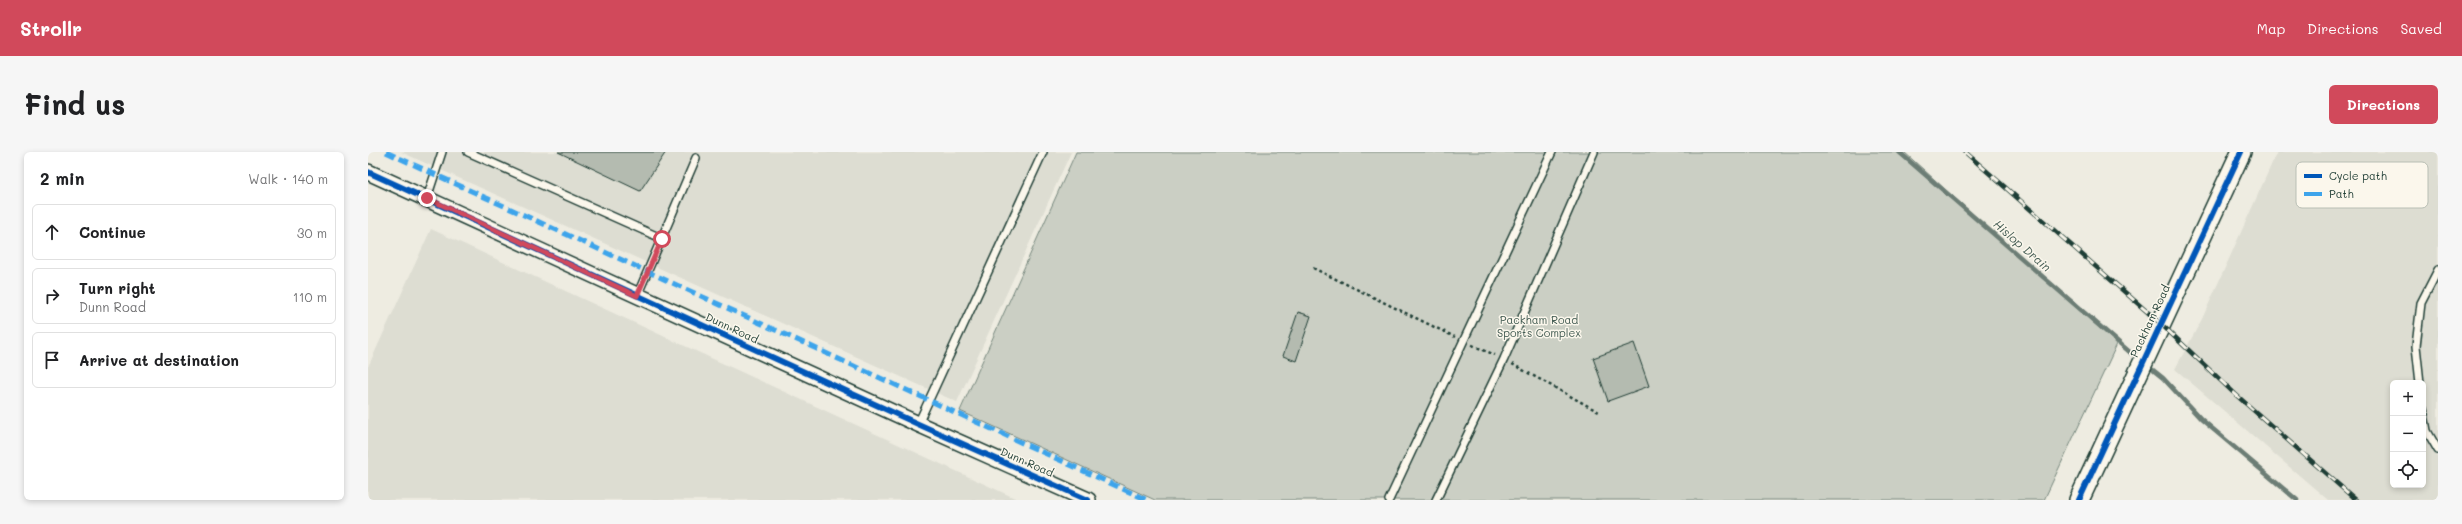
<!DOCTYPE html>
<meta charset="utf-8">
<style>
body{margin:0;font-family:Mali,sans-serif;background:#f6f6f6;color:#202124}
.controls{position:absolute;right:12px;bottom:12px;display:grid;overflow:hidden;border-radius:6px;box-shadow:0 2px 6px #0003}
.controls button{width:36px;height:36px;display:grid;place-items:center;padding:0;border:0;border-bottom:1px solid #e0e0e0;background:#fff;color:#202124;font:20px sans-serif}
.stop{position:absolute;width:12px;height:12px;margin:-9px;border:3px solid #d1495b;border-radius:50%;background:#fff}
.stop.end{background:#d1495b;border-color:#fff;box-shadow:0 1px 4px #0008}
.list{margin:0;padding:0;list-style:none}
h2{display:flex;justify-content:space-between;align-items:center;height:52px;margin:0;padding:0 16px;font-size:17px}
h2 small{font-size:13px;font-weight:400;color:#757577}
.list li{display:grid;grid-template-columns:26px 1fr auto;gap:12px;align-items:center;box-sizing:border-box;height:56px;margin:0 8px 8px;padding:0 8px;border:1px solid #e0e0e0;border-radius:6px}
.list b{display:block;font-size:15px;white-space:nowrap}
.list p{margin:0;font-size:13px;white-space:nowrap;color:#757577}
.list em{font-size:13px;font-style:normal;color:#757577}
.icon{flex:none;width:22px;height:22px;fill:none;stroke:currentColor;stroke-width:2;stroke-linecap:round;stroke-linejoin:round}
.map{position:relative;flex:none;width:2070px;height:348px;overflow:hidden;border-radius:6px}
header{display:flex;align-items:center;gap:24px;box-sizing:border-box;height:56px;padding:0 20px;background:#d1495b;color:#fff}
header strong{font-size:19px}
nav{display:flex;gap:22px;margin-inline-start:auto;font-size:14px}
.intro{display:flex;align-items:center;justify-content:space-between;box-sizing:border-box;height:96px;padding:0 24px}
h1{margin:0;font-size:28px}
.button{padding:10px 18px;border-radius:6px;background:#d1495b;color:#fff;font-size:14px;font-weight:700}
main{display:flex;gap:24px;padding:0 24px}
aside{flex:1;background:#fff;border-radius:6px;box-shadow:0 2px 6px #0003}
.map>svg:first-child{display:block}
.built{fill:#ddddd2;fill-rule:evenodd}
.green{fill:#cbcfc4;stroke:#75867c}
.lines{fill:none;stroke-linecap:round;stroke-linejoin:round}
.stream{stroke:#6c7d74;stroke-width:4.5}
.building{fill:#b4bbb0;stroke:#1f3d34}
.service-casing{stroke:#1f3d34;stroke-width:10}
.minor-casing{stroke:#1f3d34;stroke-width:18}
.tertiary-casing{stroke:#1f3d34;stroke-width:22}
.path{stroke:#1f3d34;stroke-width:2.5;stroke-dasharray:3 3;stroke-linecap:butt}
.service{stroke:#fbf7ec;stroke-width:7}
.minor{stroke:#fbf7ec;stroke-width:15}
.tertiary{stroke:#fbf7ec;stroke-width:19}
.rail-casing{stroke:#1f3d34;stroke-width:4.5}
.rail{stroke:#fbf7ec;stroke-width:3;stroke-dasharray:9;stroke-linecap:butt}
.quiet{stroke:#3da4eb;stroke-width:5;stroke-dasharray:10 5;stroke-linecap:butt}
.cycleway-casing{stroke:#fbf7ec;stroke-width:8}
.cycleway{stroke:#0057b8;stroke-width:6}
.route{stroke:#d1495b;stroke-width:5}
.labels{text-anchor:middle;stroke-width:3;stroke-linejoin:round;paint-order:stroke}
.park-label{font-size:11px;fill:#415a51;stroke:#fbf7ec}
.street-label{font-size:11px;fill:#1f3d34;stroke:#fbf7ec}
.water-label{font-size:12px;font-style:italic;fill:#455d54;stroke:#fbf7ec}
.key{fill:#fbf7ec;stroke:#b9bfb5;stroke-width:1}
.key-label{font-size:11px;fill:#1f3d34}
</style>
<header>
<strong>Strollr</strong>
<nav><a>Map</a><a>Directions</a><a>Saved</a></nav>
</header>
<div class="intro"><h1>Find us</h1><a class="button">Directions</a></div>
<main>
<aside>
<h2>2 min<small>Walk · 140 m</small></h2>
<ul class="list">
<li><svg class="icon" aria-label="ahead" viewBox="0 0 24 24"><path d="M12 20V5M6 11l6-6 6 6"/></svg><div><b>Continue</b></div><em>30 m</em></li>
<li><svg class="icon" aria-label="right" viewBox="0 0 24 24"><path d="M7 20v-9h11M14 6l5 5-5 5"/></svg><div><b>Turn right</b><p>Dunn Road</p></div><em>110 m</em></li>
<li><svg class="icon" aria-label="arrive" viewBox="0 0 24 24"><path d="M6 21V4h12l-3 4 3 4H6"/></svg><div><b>Arrive at destination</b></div></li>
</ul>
</aside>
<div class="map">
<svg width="2070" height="348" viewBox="0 0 2070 348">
<rect width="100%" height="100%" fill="#eeece1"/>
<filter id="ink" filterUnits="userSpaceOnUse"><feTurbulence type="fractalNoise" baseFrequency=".025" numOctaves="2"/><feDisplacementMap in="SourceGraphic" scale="8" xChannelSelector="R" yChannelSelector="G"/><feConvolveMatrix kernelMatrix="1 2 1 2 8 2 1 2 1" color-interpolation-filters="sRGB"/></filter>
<g filter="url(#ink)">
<path class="built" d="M33,0H703L589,250Z
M1909,0H2070V348H1960L1807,217L1834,167ZM2025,231H2055V333H2025Z
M63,77L651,348H0V215Z"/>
<path class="green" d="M708,0H1536L1749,192L1676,348H787L592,259Z"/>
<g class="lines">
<path class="stream" d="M1531,0L1764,202
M1785,218L1795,226L1833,267L1929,348"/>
</g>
<path class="building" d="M190,0H298L272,39Z
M930,160L943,164L928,209L915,204Z
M1266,191L1281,234L1240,249L1225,206Z"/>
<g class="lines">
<defs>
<path id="service" d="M100,0L295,87
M59,46L74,0
M269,144L328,6
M2052,231L2048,194L2053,151L2070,118
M2055,257L2059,279L2070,298
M550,272L675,0
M1021,348L1184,0
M1068,348L1136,207L1226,0"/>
<path id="minor" d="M0,20L550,272L720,348"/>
<path id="tertiary" d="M1711,348L1873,0"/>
</defs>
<use href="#service" class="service-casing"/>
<use href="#minor" class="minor-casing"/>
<use href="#tertiary" class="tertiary-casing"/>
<path class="path" d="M945,116L1087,185
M1104,193L1127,203
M1144,212L1231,260"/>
<use href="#service" class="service"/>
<use href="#minor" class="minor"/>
<use href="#tertiary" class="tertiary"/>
<defs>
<path id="rail" d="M1597,0L1792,171L1867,242L1988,348"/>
</defs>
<use href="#rail" class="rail-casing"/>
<use href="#rail" class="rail"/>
<path class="quiet" d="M18,0L779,348"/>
<defs>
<path id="cycleway" d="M0,20L550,272L720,348
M1711,348L1873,0"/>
</defs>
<use href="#cycleway" class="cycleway-casing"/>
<use href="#cycleway" class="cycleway"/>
</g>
</g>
<g class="lines" filter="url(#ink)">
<path class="route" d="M59,46L269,144L294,87"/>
</g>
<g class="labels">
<g class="park-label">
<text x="1171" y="172">Packham Road<tspan x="1171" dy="13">Sports Complex</tspan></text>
</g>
<g class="street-label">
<text transform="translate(1782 169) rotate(-65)" y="4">Packham Road</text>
<text transform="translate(364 176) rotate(25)" y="4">Dunn Road</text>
<text transform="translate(659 310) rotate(24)" y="4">Dunn Road</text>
</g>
<g class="water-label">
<text transform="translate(1654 94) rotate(41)" y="4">Hislop Drain</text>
</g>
</g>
<rect x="1928" y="10" width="132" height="46" rx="6" class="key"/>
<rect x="1936" y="22" width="18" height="4" fill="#0057b8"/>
<rect x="1936" y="40" width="18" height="4" fill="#3da4eb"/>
<g class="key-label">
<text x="1961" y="28">Cycle path</text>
<text x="1961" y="46">Path</text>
</g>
</svg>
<div class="controls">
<button>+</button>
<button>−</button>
<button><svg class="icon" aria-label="locate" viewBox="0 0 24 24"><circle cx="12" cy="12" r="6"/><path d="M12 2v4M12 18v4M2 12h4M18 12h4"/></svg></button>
</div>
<div class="stop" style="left:294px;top:87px"></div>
<div class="stop end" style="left:59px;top:46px"></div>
</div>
</main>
